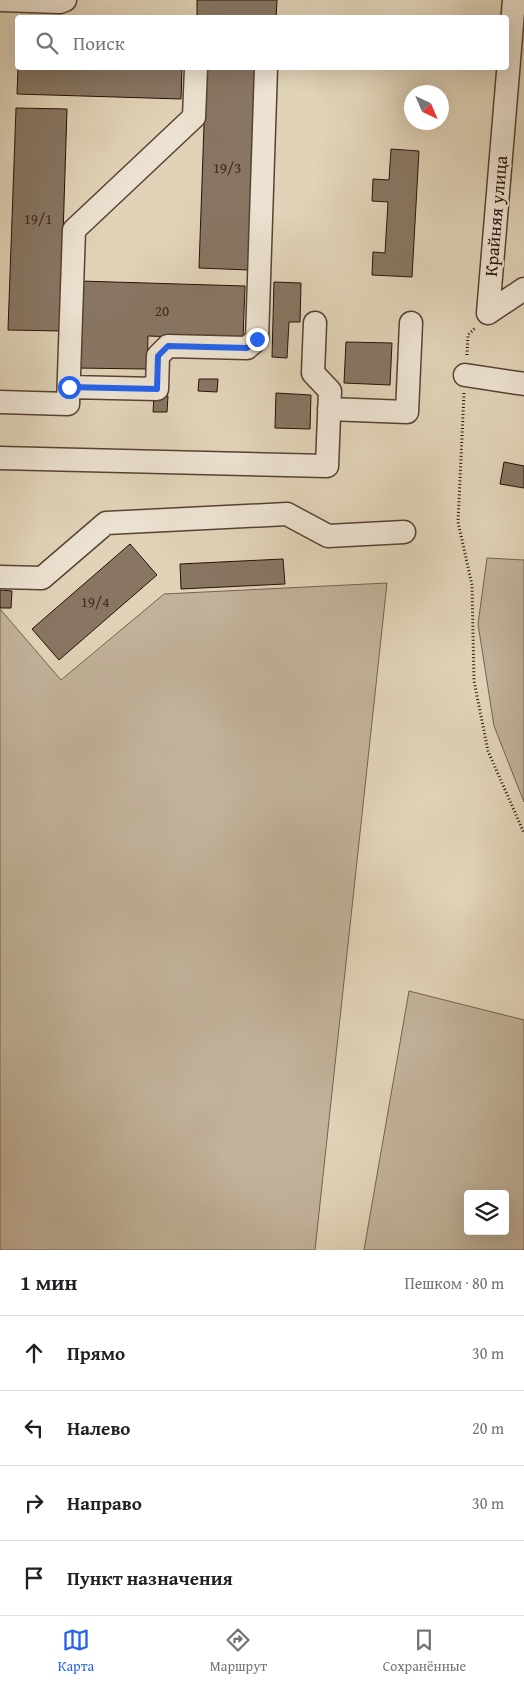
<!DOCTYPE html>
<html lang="ru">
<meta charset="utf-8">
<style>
body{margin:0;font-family:"Gentium Book Plus",serif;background:#f6f6f6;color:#202124}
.controls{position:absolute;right:15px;bottom:15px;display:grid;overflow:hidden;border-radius:5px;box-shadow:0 5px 20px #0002}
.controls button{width:45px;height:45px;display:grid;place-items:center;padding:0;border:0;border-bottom:1px solid #e0e0e0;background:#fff;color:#202124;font:25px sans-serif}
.compass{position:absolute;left:404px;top:85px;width:45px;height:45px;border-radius:50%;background:#fff;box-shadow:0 5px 20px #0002;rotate:136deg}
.stop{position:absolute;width:15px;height:15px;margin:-11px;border:4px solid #2563eb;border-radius:50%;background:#fff}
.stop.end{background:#2563eb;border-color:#fff;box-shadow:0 1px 5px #0008}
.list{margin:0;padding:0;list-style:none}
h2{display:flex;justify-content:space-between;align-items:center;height:65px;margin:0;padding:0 20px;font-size:21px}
h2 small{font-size:16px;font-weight:400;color:#757577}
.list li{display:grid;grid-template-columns:32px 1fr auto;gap:15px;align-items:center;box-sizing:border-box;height:75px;padding:0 20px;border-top:1px solid #e0e0e0}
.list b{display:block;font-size:19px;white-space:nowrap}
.list em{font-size:16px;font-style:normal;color:#757577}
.icon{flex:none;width:28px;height:28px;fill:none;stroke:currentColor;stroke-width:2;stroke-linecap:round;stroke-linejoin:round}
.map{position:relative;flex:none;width:524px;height:1250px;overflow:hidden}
.search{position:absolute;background:#fff;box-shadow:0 5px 20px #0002;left:15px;right:15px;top:15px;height:55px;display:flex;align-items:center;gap:12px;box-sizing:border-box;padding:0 18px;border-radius:5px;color:#757577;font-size:19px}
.sheet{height:365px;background:#fff}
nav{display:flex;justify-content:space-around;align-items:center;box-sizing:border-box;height:70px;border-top:1px solid #e0e0e0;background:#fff;font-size:14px;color:#757577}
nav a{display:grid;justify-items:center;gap:2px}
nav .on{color:#2563eb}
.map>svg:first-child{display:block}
.green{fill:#c1b29a;stroke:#746250;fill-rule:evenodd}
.building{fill:#887663;stroke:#271107}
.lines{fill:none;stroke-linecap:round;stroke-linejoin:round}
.minor-casing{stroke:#564233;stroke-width:25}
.path{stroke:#271107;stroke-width:3;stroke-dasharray:1 2.5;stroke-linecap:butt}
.minor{stroke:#ece2d1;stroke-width:22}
.route{stroke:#2563eb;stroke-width:6}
.labels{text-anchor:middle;stroke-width:4;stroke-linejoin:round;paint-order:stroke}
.number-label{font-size:15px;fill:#3f2a1e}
.street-label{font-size:18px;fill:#271107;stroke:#ece2d1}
</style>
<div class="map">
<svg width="524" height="1250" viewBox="0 0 524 1250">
<rect width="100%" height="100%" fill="#e1d3b8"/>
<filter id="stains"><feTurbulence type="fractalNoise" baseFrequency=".004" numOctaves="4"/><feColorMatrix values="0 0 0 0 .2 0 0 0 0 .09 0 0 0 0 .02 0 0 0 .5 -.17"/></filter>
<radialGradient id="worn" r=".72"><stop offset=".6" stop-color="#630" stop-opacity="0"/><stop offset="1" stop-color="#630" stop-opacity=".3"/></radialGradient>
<path class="green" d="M487,558L524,560V802L494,726L478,624Z
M387,583L315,1250H0V609L61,680L164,594Z
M409,991L524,1020V1250H364ZM468,1194H505V1231H468Z"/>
<path class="building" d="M197,0H277L276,18H197Z
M18,68H182L181,99L17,94Z
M206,68H256L249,270L199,268Z
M16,108L67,109L60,331L8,330Z
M391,149L419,151L412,277L372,275L373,252L385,253L388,202L372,201L373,179L389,180Z
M80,281L245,286L243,339L148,336L147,369L77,368Z
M274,282L301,283L300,322H289L287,358L272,357Z
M346,342L392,343L390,385L344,383Z
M199,379H218L217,392L198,391Z
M276,393L311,395L310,429L275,428Z
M154,395L168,396L167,412H153Z
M504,462L524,466V488L500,484Z
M130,544L157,575L59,660L32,629Z
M283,559L285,584L181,589L180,564Z
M0,590L12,591L11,608H0Z"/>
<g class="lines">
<defs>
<path id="minor" d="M0,0L60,2L65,0
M488,313L514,0
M488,313L524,289
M465,375L524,384
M69,387L157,389L158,356L168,346L247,348L257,339L266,68
M0,402L68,404L74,230L194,117L196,68
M329,409L407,412L411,323
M0,458L327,466L330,391L313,373L315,323
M0,577L42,578L106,523L287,514L328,536L404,532"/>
</defs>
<use href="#minor" class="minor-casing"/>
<path class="path" d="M467,355L468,335L476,327
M464,393L458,522L472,585L474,681L488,751L524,833"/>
<use href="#minor" class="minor"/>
</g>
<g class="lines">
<path class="route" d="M69,387L157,389L158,356L168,346L247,348L257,339"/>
</g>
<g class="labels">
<g class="number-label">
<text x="227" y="173">19/3</text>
<text x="38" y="224">19/1</text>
<text x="162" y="316">20</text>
<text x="95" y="607">19/4</text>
</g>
<g class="street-label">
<text transform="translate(496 216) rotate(-85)" y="6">Крайняя улица</text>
</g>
</g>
<rect width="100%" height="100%" filter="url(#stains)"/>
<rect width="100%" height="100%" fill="url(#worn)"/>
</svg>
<div class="controls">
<button><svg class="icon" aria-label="layers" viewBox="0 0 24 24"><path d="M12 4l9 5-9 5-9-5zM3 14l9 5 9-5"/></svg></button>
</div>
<svg class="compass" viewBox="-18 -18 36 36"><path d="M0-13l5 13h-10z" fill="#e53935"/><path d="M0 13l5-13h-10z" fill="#757577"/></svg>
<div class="stop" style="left:69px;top:387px"></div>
<div class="stop end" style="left:257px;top:339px"></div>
<div class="search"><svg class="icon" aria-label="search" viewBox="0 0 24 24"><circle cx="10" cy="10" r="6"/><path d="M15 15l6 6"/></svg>Поиск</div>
</div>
<section class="sheet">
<h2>1 мин<small>Пешком · 80 m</small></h2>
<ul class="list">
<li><svg class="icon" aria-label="ahead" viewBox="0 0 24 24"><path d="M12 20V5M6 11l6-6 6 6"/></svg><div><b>Прямо</b></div><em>30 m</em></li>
<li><svg class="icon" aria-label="left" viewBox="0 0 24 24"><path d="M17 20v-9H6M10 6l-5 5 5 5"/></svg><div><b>Налево</b></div><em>20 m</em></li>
<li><svg class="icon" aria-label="right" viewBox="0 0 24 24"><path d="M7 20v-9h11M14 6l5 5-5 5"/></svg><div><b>Направо</b></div><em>30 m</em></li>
<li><svg class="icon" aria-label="arrive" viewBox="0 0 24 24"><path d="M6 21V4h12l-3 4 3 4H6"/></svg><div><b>Пункт назначения</b></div></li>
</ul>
</section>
<nav>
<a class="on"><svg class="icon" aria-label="map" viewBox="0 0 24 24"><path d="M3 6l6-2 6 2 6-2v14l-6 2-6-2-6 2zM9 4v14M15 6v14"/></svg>Карта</a>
<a><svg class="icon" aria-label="directions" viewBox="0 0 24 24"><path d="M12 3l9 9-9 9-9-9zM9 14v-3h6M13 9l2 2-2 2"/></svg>Маршрут</a>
<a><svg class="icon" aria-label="saved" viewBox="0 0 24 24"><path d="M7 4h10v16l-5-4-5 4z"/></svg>Сохранённые</a>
</nav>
